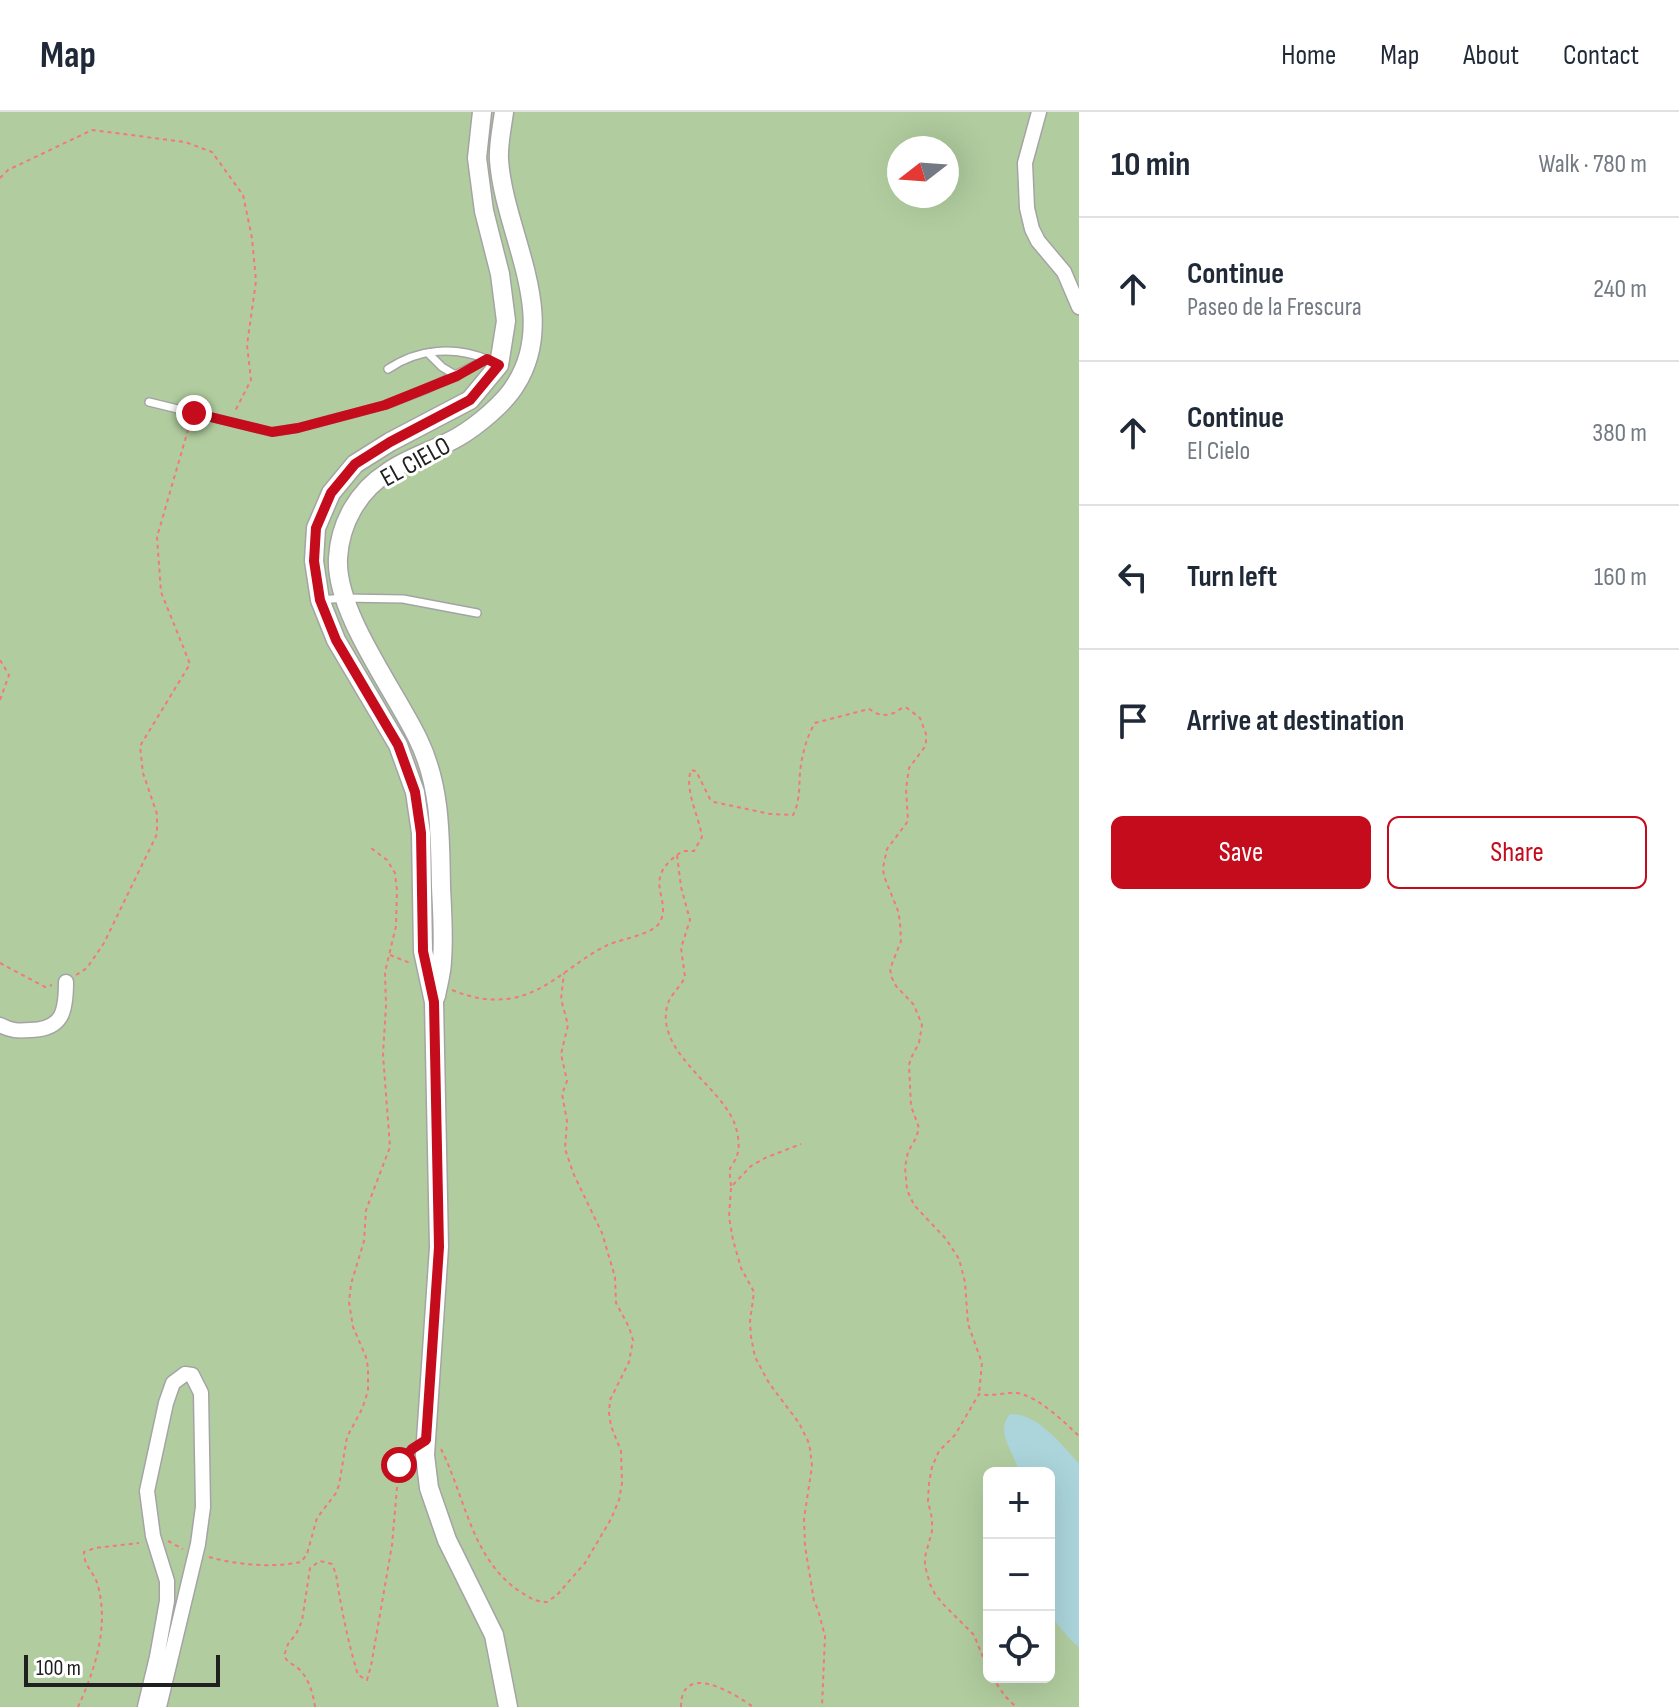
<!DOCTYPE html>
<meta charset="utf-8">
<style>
body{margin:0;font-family:"Sofia Sans Condensed",sans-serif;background:#f6f6f7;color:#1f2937}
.controls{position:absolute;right:24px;bottom:24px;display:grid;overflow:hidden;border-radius:12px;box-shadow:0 8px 32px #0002}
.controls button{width:72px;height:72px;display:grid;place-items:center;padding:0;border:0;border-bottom:2px solid #e0e1e3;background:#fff;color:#1f2937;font:40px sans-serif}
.compass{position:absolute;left:887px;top:24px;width:72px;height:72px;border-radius:50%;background:#fff;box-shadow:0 8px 32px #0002;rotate:253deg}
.scale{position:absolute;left:24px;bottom:20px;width:196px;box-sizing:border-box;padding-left:8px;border:4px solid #202020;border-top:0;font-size:22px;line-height:28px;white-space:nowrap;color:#202020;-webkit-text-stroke:6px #fff;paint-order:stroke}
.stop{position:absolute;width:24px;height:24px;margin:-18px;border:6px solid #c40c1d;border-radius:50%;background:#fff}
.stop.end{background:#c40c1d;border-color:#fff;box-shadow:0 2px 8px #0008}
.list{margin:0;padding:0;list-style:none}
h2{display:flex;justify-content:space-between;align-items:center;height:104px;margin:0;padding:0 32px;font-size:34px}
h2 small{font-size:26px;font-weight:400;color:#747a83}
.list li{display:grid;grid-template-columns:52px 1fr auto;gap:24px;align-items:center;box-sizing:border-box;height:144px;padding:0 32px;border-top:2px solid #e0e1e3}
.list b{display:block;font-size:30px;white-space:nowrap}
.list p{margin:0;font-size:26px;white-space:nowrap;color:#747a83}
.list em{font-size:26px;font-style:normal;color:#747a83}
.actions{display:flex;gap:16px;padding:24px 32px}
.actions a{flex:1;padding:18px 0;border:2px solid #c40c1d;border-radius:12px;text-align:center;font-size:28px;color:#c40c1d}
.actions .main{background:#c40c1d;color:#fff}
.icon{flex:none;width:44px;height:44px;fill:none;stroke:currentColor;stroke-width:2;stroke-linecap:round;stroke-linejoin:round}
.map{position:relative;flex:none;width:1079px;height:1595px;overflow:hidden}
header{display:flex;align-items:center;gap:48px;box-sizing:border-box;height:112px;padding:0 40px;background:#fff;border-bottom:2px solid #e0e1e3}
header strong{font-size:38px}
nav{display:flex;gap:44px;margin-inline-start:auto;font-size:28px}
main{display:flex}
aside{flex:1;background:#fff}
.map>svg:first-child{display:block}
.forest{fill:#b1cd9f;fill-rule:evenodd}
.water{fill:#abd4db}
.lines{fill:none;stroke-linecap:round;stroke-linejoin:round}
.service-casing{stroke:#a4a4a4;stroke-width:10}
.minor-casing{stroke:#a4a4a4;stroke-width:17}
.tertiary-casing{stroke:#a4a4a4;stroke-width:21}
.path{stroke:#f27977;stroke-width:2;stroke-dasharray:4 4;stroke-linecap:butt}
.service{stroke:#fff;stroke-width:7}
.minor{stroke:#fff;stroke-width:14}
.tertiary{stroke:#fff;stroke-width:18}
.route{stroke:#c40c1d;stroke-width:10}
.labels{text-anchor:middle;stroke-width:6;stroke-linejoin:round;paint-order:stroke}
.street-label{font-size:26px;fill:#202020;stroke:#fff}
</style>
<header>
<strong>Map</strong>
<nav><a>Home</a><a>Map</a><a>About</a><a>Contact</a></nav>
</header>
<main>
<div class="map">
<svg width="1079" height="1595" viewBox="0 0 1079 1595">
<rect width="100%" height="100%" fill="#f0ede8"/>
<path class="forest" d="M0,0H1079V1595H0ZM899,36H947V84H899ZM989,1361H1049V1565H989Z"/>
<path class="water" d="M1010,1302C1014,1303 1019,1302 1023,1304C1043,1309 1066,1337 1079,1352V1535C1067,1527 1061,1513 1049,1504V1361H1019C1015,1341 994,1320 1010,1302Z"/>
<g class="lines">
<defs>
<path id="service" d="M428,241L442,255L457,264
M388,257C419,236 455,234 489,248
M149,290L272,320L298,316L385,293L427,277L487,247
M320,488L344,486L403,487L477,501"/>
<path id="minor" d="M1039,0L1025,51L1027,96L1032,117L1038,129L1064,160L1079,195
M0,913C11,919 18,919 31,918C63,917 66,899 66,870
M145,1595L157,1545L167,1489V1469L153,1424L147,1379L166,1291L173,1271L185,1262L192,1263L201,1281L203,1395L198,1432L159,1595"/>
<path id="tertiary" d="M482,0L477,46L484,99L500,162L506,209L499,253L470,288L390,330L355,352L331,381L316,416L314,449L320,488L336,528L398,633L415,680L421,721L423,839L434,890L439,1135L425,1343L429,1376L447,1428L494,1523L508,1595
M436,884C438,872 442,860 442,848C444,824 442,799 441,775C440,724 441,674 418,627C394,577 335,500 338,446C340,411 358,379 388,360C409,345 436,338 458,325C477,314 505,291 516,272C560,202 504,121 499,48C498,33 502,15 504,0"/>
</defs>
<use href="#service" class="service-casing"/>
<use href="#minor" class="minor-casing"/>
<use href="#tertiary" class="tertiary-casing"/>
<path class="path" d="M0,66L8,58L92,18L185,30L212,40L243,83L252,126L256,169L247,233L251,268L234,301
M0,548L9,563L0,588
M677,743L683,739H694L702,725C699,704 684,678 691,658L696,659L710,687L714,690L770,702L793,703C800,690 799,675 800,660C802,643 806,626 815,611L869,597L878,602L886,603L894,601L902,596H907L920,606L926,622V630L924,636L909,656L906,677L908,709L887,737L883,756L884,764L898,799L900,810L901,829L890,857L892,866L896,874L914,893L922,913L919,931L911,946L909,953L911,994L919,1016L916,1026L908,1040L905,1055L907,1078L914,1093L946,1127L959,1147L965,1170L968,1212L982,1251L979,1282
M390,843L410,851
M0,851L45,875L52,873
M76,863L87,856L104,831L157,722V702L143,661L140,634L190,552L161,480L157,425L190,311
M452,878C472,886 491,890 513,886C550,879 576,847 610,832C622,827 654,822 660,810C672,787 642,769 677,743L681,775L690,808L681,836L685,865C681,874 672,881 668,891C653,938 718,972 734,1010C738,1020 741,1036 736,1046C735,1049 731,1054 730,1057C729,1062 731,1070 731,1075L751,1054L765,1046L801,1032
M731,1076L729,1105L733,1128L741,1156L754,1180L750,1209L751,1225L755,1245L769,1271L799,1311L808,1329L810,1337L812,1354L804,1407L805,1434L814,1489L818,1498L825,1524L822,1595
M441,1337C465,1384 471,1446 519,1479C531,1486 532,1489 547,1490L557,1483L585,1451L611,1407L619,1388L622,1371L621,1339L611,1314L609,1301L610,1288L629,1250L633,1228L629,1215L616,1191L615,1165L602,1121L574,1063L565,1037L567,1009L562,982L567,969L561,942L568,913L561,887L564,861
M168,1429L183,1437
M209,1445C238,1453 271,1456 301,1450L307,1442L317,1406L336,1381L339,1373L347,1325L362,1297L368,1279V1256L366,1245L353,1215L349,1190L351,1172L364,1129L366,1098L390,1035L383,943L386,893L385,860L396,814L397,779L395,761L387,748L371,736
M989,1560L974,1523L943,1492L935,1482L930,1472L925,1454V1445L932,1419V1407L928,1389L929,1371L932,1355L939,1339L955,1323L979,1282C993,1285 1004,1280 1017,1281C1038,1284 1064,1310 1079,1324
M992,1565L1005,1584L1016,1595
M78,1595C95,1558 109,1515 98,1474C95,1461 83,1453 84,1440L95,1436L139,1431
M315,1595C313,1581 309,1567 299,1557C293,1552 288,1551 284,1544L288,1532L296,1522L302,1509L310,1456L320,1449L332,1452L336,1462C341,1496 348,1530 358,1563L367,1568L371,1554L392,1433L399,1353L410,1340
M681,1595C681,1549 734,1581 753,1595"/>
<use href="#service" class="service"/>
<use href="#minor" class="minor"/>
<use href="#tertiary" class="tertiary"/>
</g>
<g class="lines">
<path class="route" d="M194,301L272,320L298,316L385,293L457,264L487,247L499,253L470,288L390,330L355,352L331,381L316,416L314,449L320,488L336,528L398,633L415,680L421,721L423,839L434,890L439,1135L426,1328L412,1337L399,1353"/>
</g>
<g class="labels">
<g class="street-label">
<text transform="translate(415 349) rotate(-29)" y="9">EL CIELO</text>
</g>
</g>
</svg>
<div class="controls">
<button>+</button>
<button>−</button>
<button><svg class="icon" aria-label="locate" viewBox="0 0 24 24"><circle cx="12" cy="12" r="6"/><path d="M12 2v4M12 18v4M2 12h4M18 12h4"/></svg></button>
</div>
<svg class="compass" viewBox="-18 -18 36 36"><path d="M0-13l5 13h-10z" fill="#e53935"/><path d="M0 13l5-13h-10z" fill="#747a83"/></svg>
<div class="scale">100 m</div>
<div class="stop" style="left:399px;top:1353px"></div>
<div class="stop end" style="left:194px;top:301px"></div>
</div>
<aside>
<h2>10 min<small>Walk · 780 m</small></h2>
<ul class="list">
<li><svg class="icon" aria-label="ahead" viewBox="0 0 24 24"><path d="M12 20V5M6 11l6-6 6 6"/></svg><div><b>Continue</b><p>Paseo de la Frescura</p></div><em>240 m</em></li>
<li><svg class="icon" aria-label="ahead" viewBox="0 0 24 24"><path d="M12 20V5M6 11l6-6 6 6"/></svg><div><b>Continue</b><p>El Cielo</p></div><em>380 m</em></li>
<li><svg class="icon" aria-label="left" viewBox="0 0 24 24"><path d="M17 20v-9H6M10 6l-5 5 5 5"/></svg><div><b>Turn left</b></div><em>160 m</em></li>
<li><svg class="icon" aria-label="arrive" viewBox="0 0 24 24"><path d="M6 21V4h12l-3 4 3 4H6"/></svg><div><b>Arrive at destination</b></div></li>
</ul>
<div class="actions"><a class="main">Save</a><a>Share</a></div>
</aside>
</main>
